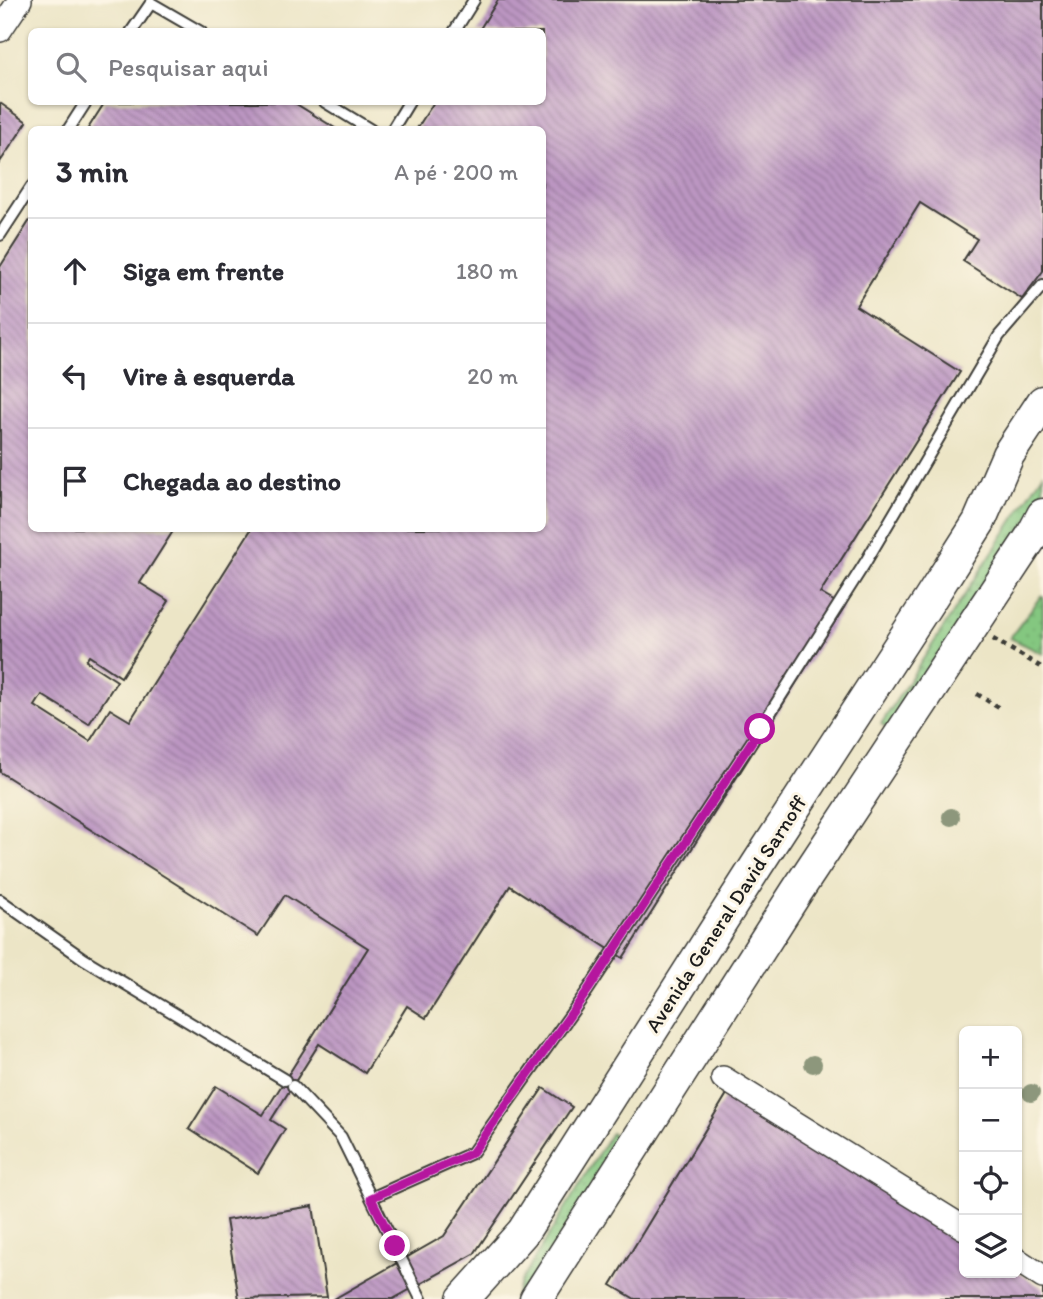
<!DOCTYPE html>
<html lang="pt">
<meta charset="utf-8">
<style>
body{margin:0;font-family:Itim,sans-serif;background:#f2f2f3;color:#2b2b33}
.controls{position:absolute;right:21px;bottom:21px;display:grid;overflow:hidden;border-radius:10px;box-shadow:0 2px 5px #0004}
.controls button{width:63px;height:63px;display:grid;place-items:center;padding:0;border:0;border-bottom:2px solid #e1e1e2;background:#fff;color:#2b2b33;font:35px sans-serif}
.stop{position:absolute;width:21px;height:21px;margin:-16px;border:5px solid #b5179e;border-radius:50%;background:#fff}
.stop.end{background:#b5179e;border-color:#fff;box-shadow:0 2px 7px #0008}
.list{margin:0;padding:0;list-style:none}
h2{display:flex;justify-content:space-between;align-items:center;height:91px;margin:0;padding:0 28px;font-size:30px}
h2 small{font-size:23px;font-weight:400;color:#7c7c81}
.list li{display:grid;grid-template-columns:46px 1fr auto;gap:21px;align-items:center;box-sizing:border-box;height:105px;padding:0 28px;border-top:2px solid #e1e1e2}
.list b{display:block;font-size:26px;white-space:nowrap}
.list em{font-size:23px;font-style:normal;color:#7c7c81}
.icon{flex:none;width:38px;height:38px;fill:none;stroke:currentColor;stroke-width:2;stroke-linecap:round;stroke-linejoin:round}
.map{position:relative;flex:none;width:1043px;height:1299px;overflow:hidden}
.search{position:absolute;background:#fff;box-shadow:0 2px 5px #0004;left:28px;top:28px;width:518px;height:77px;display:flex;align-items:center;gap:18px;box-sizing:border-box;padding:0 24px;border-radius:10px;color:#7c7c81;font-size:26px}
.panel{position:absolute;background:#fff;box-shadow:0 2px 5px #0004;left:28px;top:126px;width:518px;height:406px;border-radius:10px}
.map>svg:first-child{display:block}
.grass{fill:url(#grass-dots);stroke:#50724e;stroke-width:2}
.building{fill:url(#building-back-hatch)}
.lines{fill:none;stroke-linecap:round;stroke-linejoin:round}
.lane-casing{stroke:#3b3a36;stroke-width:14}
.street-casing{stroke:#3b3a36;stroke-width:26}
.secondary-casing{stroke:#3b3a36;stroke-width:35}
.path{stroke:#3b3a36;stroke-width:4.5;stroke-dasharray:5 5;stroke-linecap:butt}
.lane{stroke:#fff;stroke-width:10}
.street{stroke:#fff;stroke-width:23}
.secondary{stroke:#fff;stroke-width:32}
.tree{fill:#8d977c}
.route{stroke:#b5179e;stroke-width:9}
.labels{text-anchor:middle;stroke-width:6;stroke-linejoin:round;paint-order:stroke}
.street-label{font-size:21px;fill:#1c1c1c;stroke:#fcf5e5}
</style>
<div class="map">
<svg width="1043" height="1299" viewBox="0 0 1043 1299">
<defs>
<pattern id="grass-dots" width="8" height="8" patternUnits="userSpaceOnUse" patternTransform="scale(1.75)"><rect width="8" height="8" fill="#84c780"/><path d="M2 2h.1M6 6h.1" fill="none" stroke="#71aa6e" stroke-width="1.8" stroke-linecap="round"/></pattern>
<pattern id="building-back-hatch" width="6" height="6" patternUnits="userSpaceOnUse" patternTransform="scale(1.75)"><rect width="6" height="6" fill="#bc96c2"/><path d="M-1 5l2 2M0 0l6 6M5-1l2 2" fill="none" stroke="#987a9d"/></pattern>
</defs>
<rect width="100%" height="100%" fill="#fcf5e5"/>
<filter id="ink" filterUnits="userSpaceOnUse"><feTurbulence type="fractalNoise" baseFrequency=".0143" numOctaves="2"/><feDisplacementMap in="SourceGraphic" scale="14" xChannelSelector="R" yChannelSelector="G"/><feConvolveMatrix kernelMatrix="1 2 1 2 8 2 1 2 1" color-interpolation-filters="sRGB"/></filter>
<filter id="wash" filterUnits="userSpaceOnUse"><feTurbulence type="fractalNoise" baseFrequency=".00686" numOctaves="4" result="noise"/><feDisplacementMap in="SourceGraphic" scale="28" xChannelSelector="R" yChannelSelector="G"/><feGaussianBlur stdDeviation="1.57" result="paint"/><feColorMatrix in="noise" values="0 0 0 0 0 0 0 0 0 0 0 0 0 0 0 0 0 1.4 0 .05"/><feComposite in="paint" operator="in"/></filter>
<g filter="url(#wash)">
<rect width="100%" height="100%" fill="#ece5c6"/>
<path class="grass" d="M1043,474V497L894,732L881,724Z
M1041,596L1043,597V654L1010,638Z
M611,1133L630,1141L522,1299H514L521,1281Z"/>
<g id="blocks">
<path class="building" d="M498,0H1043V271L1022,299L963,261L977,239L920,203L856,306L960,372L820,593L844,607L623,958L510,886L426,1018L407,1006L365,1073L319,1044L271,1120L285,1129L258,1173L189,1129L216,1086L263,1115L368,948L285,895L258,936L0,772V267L32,217V528H175L140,583L169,601L121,677L89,656L86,661L117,681L89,724L42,695L35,706L90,741L110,709L130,721L252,528H542V130H416L434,102H542V32H478Z
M105,102H293L338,130H87Z
M0,103L27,122L0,162Z
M543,1088L572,1107L474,1254L393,1299H334L444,1236Z
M730,1089L964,1238V1273L1017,1272L1043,1288V1299H635L611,1285Z
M313,1206L327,1297L239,1299L226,1220Z"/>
</g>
</g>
<g filter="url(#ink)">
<use href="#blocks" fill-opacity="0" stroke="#3b3a36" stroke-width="2"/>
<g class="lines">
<defs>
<path id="lane" d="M131,32L151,3L201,32
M454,32L474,0
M325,102L371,130
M68,130L86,102
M392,130L409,102
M0,235L32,186
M0,900L84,959L285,1080
M293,1086L341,1137L421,1299
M371,1198L472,1153L588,990L760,729L865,563L999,336L1043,285"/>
<path id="street" d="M0,30L20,0
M723,1078L964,1228
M1017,1260L1043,1277"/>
<path id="secondary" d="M463,1299L523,1232L757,865L930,599L979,522L1008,455L1043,402
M536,1299L797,891L1032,536L1043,515"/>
</defs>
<use href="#lane" class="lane-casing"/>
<use href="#street" class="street-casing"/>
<use href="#secondary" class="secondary-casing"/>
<path class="path" d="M993,639L1043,668
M977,694L999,708"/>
<use href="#lane" class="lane"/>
<use href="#street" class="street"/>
<use href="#secondary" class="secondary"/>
</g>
<g class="tree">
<circle cx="951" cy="817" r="9"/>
<circle cx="813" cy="1064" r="9"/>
<circle cx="1031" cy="1093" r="9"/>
</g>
</g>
<g class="lines" filter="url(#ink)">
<path class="route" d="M395,1246L371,1198L472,1153L588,990L760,729"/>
</g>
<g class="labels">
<g class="street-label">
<text transform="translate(726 914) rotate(-57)" y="7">Avenida General David Sarnoff</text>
</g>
</g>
</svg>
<div class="controls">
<button>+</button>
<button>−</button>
<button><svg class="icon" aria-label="locate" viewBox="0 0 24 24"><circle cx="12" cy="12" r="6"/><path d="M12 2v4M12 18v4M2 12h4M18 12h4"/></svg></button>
<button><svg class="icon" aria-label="layers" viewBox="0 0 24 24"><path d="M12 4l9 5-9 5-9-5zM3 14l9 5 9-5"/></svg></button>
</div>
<div class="stop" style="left:760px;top:729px"></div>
<div class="stop end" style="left:395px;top:1246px"></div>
<div class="search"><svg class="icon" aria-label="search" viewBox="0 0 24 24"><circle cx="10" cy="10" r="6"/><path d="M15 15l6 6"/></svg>Pesquisar aqui</div>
<section class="panel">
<h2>3 min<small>A pé · 200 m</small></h2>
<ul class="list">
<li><svg class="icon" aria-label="ahead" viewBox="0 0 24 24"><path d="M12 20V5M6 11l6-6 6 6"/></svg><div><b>Siga em frente</b></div><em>180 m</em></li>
<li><svg class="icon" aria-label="left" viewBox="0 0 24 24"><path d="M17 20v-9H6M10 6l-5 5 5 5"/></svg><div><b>Vire à esquerda</b></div><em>20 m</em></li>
<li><svg class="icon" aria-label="arrive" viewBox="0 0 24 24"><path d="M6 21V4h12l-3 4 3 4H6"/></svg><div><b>Chegada ao destino</b></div></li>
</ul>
</section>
</div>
